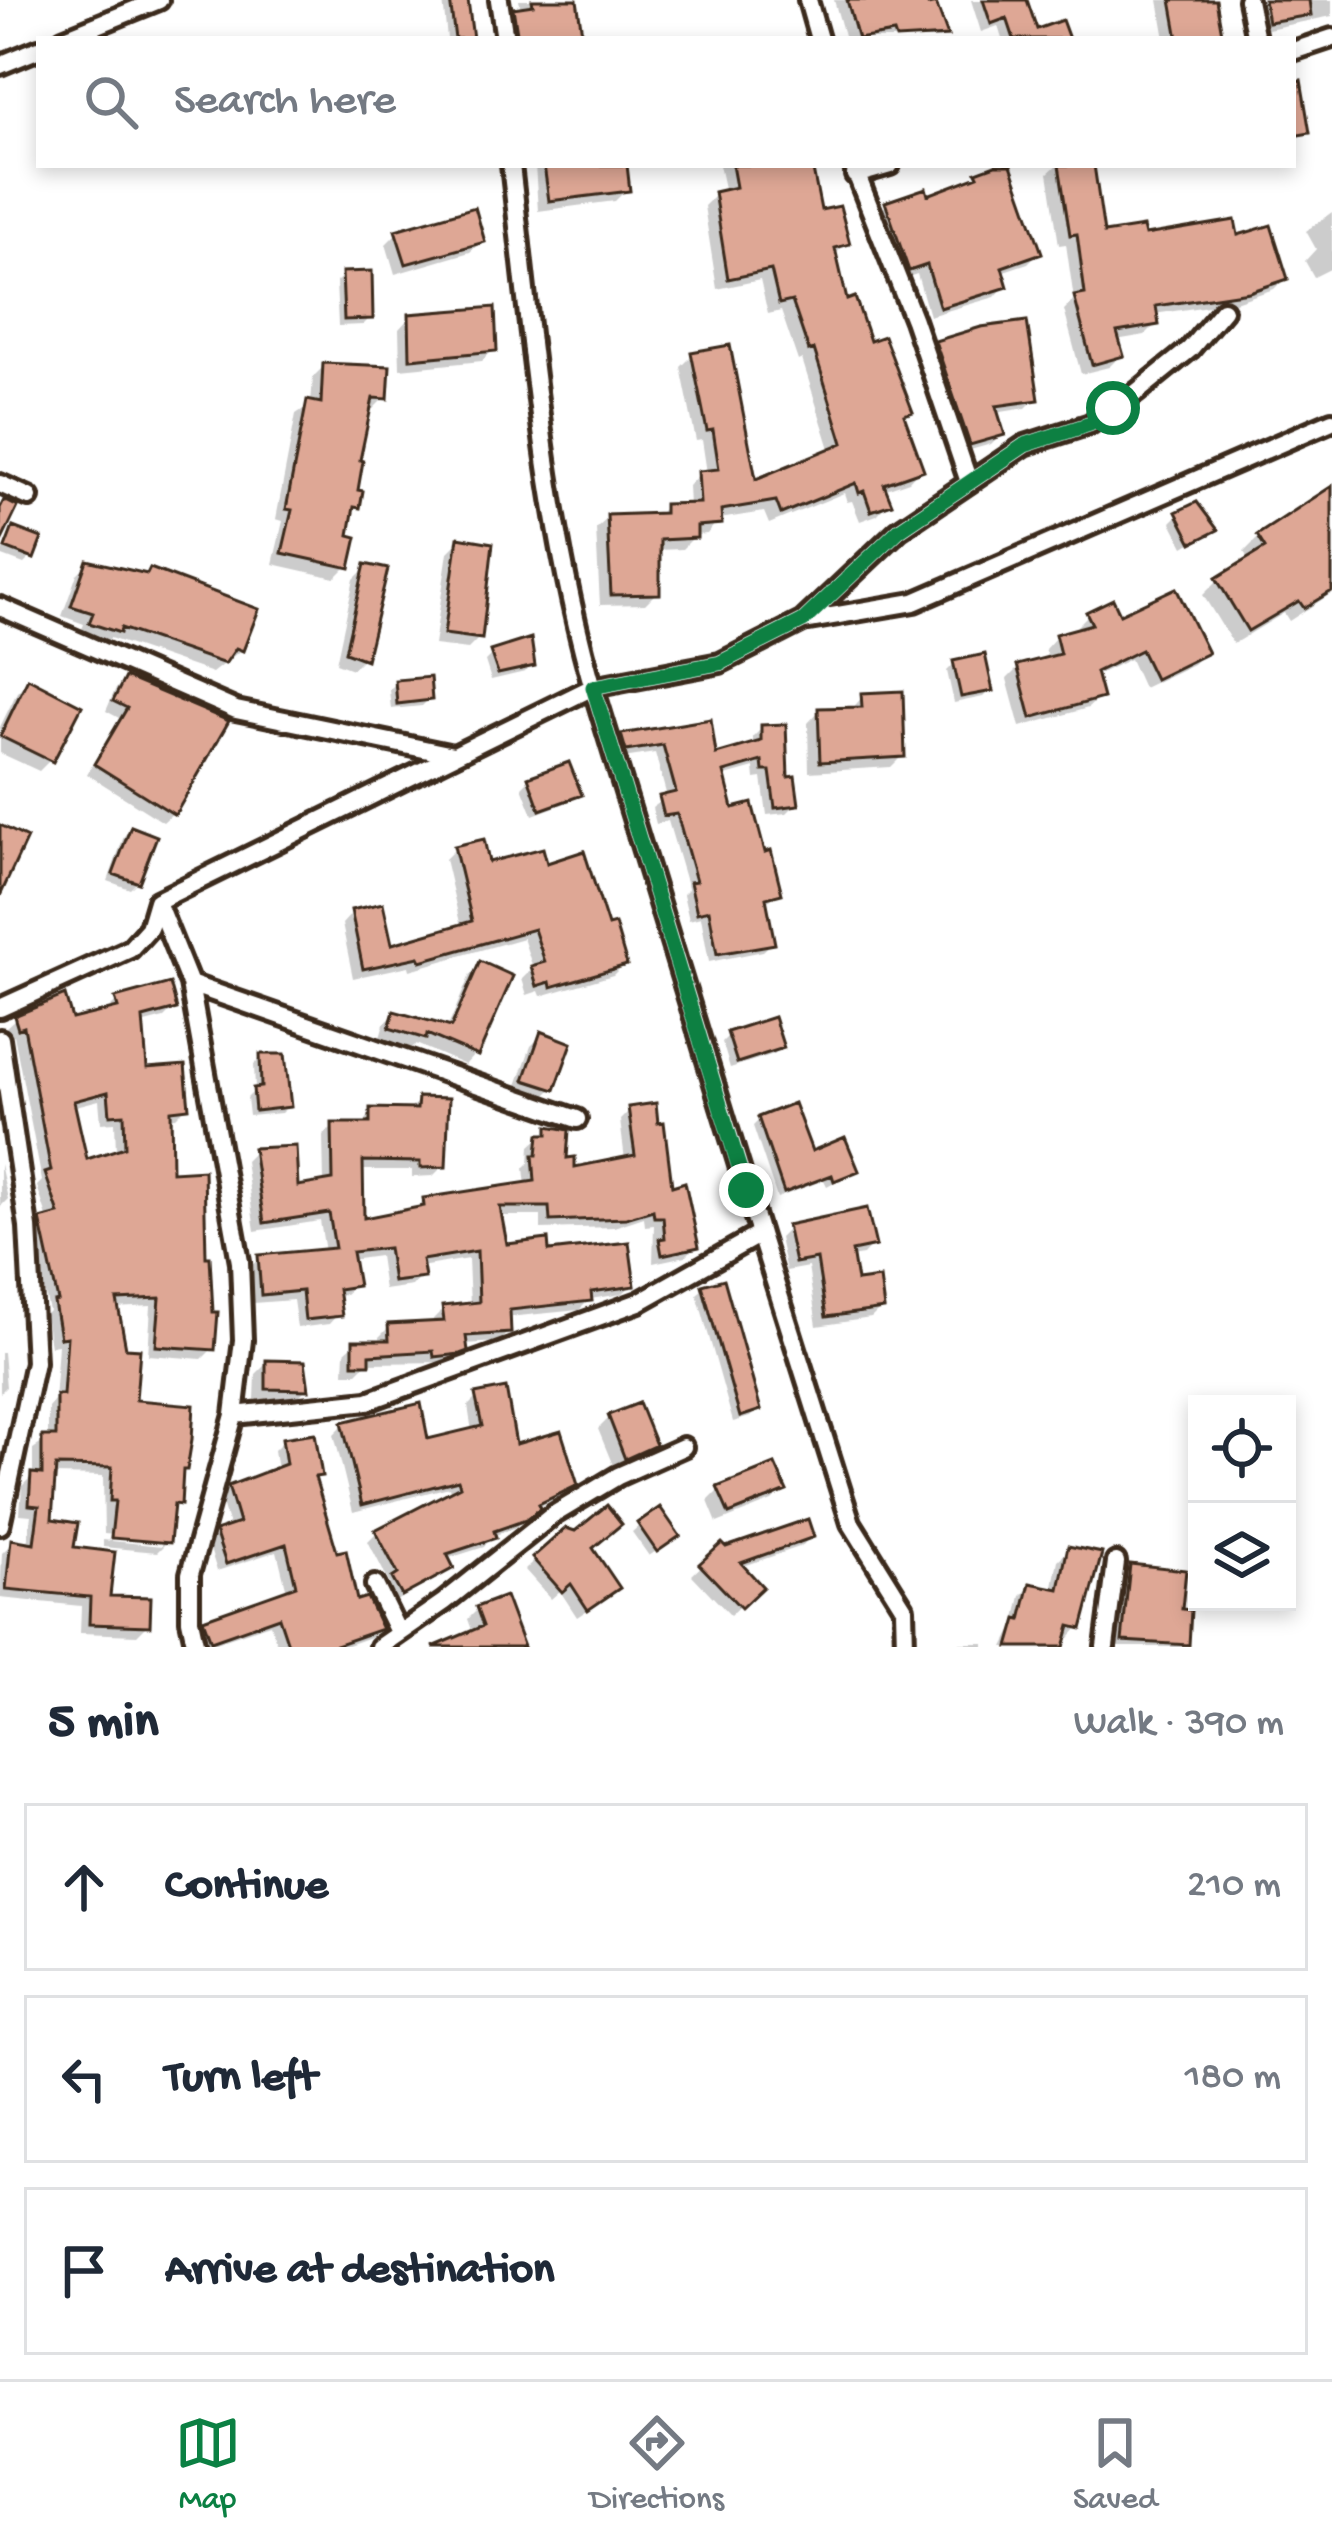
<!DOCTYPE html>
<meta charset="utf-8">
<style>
body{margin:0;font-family:"Gochi Hand",sans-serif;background:#f6f6f7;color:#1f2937}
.controls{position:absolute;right:36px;bottom:36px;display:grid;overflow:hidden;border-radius:0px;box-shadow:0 6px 18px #0003}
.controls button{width:108px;height:108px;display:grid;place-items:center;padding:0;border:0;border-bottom:3px solid #e0e1e3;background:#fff;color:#1f2937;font:60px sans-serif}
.stop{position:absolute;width:36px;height:36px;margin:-27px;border:9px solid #0b8043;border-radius:50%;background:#fff}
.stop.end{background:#0b8043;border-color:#fff;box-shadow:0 3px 12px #0008}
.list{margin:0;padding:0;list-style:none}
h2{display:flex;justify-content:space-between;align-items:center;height:156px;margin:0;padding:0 48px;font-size:51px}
h2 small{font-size:39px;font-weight:400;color:#747a83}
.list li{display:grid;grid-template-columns:78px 1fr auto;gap:36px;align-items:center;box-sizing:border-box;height:168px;margin:0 24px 24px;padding:0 24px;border:3px solid #e0e1e3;border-radius:0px}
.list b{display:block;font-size:45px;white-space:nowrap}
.list em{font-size:39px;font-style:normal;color:#747a83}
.icon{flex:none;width:66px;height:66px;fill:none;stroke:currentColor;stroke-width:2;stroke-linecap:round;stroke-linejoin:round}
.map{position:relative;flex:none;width:1332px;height:1647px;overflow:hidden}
.search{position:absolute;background:#fff;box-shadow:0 6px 18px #0003;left:36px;right:36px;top:36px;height:132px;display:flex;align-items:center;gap:30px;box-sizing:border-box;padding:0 42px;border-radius:0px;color:#747a83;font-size:45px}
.sheet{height:732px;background:#fff}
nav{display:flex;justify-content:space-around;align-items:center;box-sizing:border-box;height:168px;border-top:3px solid #e0e1e3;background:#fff;font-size:33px;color:#747a83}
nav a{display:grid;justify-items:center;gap:6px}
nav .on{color:#0b8043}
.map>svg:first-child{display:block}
.shadow{fill:#0003;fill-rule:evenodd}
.building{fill:#dea795;stroke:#3b2a1e;stroke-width:3;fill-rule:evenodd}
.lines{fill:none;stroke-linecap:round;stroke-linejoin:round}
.street-casing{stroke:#3b2a1e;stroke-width:26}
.street{stroke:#fff;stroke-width:16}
.route{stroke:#0b8043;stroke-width:15}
</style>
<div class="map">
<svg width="1332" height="1647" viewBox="0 0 1332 1647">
<rect width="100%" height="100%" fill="#fff"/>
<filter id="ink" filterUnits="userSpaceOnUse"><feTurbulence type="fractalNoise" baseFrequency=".00833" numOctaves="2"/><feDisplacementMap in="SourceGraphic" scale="24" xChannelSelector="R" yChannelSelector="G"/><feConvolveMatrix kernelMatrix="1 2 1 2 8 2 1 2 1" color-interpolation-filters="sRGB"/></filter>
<g filter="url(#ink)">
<path class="shadow" d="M443,0H466L471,39H447Z
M519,0H574L580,39H504L503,23L521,10Z
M834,0H923L944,35L940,39H845Z
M971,0H1026L1035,32L1065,39H1002L998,26L981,32Z
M1158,0H1213L1220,39H1165Z
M1253,0H1332V16L1258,31Z
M535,165H641L624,168L627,189L615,201L538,211Z
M719,165H811L819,214L846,243L834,256L845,304L910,411L902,419L920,469L909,481L883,490L888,503L877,515L860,521L852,501L847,502L844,493L769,524L764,512L719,519L707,534L696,535L682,549L657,550V592L645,604L600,605L596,529L608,518L656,516L665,507L689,506L688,486L699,474L707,473L702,440L696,441L681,367L693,355L754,483L831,452L802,359L798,361L781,311L768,314L760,280L717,289L704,206L715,195L725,193Z
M1008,165L1039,252L1028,263L1001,272L1005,286L995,297L929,316L917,274L899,280L876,215L887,205L926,199Z
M1057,165H1091L1101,236L1235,239L1285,278L1274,289L1235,302L1154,314L1156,324L1145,335L1116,340L1120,356L1109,367L1081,374L1064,310L1074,300L1066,244L1059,245L1048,173Z
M1332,212V268L1314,277L1305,261L1316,249L1306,231Z
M397,233L482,241L470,252L395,274L386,244Z
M344,275L370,318L363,325L338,326L336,282Z
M410,317L494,349L482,361L400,369L399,329Z
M936,344L1036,398L1026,408L995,413L1001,434L991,444L960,453L926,354Z
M324,366L385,397L373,409L368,408L354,492L357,506L350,513L347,566L335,578L273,564L283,521L276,519L296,414L311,404L313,377Z
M1332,490V593L1289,621L1284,613L1233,644L1203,595L1218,580L1250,561L1244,552L1258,538Z
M1178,515L1214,529L1184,547L1171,522Z
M14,530L31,557L24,564L0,555Z
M459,541L479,638L468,649L434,645L448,552Z
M88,563L241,650L212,673L110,638L106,642L80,634L84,624L62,616L77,574Z
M366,567L363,658L352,669L336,663L354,579Z
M1088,615L1119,618L1204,653L1193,664L1143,688L1130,659L1094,676L1100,697L1088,708L1020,727L1007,679L1019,667L1048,660L1045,649L1056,637L1079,631L1077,626Z
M492,654L532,664L525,672L491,680L485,661Z
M954,664L990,690L983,697L954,703L947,671Z
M125,680L173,813L163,822L87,774L119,718L106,711L115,690Z
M28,681L50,760L39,771L0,753V727L17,692Z
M396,683L429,699L422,706L391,709L389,690Z
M863,696L902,756L891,767L809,772L808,723L819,711L851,710Z
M708,723L714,758L753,747V737L762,728L796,804L787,813L767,815L762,778L755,779L754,768L722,777L731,811L778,894L764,904L772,943L763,951L709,962L701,917L689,920L683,894L688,889L668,821L656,824L652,808L667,797L655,753L617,759L613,745L622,736Z
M529,780L578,794L571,801L533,815L522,787Z
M131,829L137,882L130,889L108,881L124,836Z
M456,848L487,866L545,867L606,930L624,964L613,975L541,996L539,991L527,995L522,979L533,968L523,938L410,970L409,966L353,978L342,924L352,913L390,947L461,927L445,859Z
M481,965L475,1054L465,1065L416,1044L412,1048L380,1038L384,1024L395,1014L447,1029L470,975Z
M117,1001L174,1008L164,1018L141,1024L144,1072L186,1107L176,1117L168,1118L170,1175L203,1260L212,1349L202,1359L148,1355L151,1306L116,1308L133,1403L178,1503L170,1511L167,1542L157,1552L103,1547V1540L162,1546V1539L104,1534L103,1476L53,1475L49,1522L106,1599L147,1625L137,1635L80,1633L81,1606L0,1598L2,1553L12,1543L27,1545L31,1515L20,1514L22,1486L33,1475V1449L48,1439V1408L54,1401L58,1345L50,1346L45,1315L49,1311L31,1232L48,1220L37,1186L42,1181L14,1035L8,1037L5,1028L16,1018L70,1022L107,1011ZM99,1100L101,1123L115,1122L116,1153L85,1163L72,1107Z
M542,1035L552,1089L541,1100L515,1091L531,1046Z
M729,1035L781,1047L774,1054L730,1068L722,1042Z
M261,1057L288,1106L281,1113L249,1116L247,1098L255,1090L254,1064Z
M419,1100L443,1166L433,1176L412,1177V1170H360L361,1221L414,1211L424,1201L526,1186L524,1168L529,1163L530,1146L549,1129L572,1171L625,1160L620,1120L630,1110L696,1246L686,1256L653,1263L654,1225L645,1226L644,1217L614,1227L541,1229V1216H499L505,1248L547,1254L632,1285L622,1294L590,1299L579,1310L508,1317V1332L499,1342L464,1344L465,1350L448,1362L367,1363L357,1373H344L345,1352L355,1343H380L379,1337L389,1327L434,1324L433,1319L443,1309L470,1306L468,1259L420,1267L421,1276L412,1286L384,1290L379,1256L350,1260L355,1285L345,1294L336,1296L338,1314L329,1324L297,1328L293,1300L253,1303L250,1267L260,1258L325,1252L320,1221L255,1231L245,1161L255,1151L295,1190L324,1185L323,1136L333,1126H362L372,1111L409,1110Z
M760,1119L810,1155L856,1170L827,1186L824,1180L777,1198L753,1126Z
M0,1164L8,1199L0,1207Z
M789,1228L872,1245L863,1255L850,1257L854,1285L881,1308L871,1318L817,1326L808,1267L786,1271L779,1238Z
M704,1288L758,1409L750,1417L733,1422L697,1294Z
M0,1352H3L6,1387L0,1393Z
M267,1363L306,1389L295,1400L255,1399L256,1374Z
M477,1397L514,1448L575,1484L565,1494L538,1507L513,1529L492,1536L484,1547L446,1559L451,1567L442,1576L392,1603L385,1589L390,1584L368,1541L377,1532L451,1494L449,1487L353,1512L334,1434L343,1425L426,1443L472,1432L468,1406Z
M610,1417L652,1444L641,1456L614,1468L598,1429Z
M283,1441L318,1475L313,1481L335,1556L355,1604L379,1629L370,1637L342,1647H278L270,1624L201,1647L195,1630L204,1621L287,1592L277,1551L217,1571L208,1543L217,1533L230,1529L220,1498L229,1488L277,1470L274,1450Z
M719,1490H783L772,1501L717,1523L708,1501Z
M639,1526L669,1542L649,1556L632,1532Z
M566,1531L590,1548L607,1597L577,1617L560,1591L551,1599L525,1570Z
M811,1536L802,1546L741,1567L759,1587L730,1615L692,1575L722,1547L725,1551Z
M1069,1550L1079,1627L1069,1638L1064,1637L1061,1647H1004L1014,1627L1021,1596L1031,1586L1052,1591L1058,1560Z
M1132,1568L1186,1643L1183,1647H1115L1123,1576Z
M478,1609L521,1647H442L473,1633L468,1619Z
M933,1643H984V1647H929Z"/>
<path class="building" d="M450,0H468L473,39H455Z
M532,0H577L582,33L553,39H518L513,8L533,5Z
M847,0H926L928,5L936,3L948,36L896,39L894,33L858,39Z
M983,0H1027L1037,29L1062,20L1069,39H1014L1007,18L991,24Z
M1171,0H1216L1223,39H1178Z
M1264,0H1309L1311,15L1268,22Z
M1301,80L1310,133L1293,136V81Z
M544,165H627L630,191L549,201Z
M732,165H812L821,210L840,206L850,244L835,248L847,300L855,297L870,341L884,336L913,412L904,415L924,470L884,484L892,504L871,511L864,491L859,493L856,483L781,514L776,501L721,510L722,524L697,526V538L660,540V594L611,595L607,515L664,513V504L700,503L698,471L719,469L713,430L707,431L691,352L730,345L756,479L843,443L814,349L809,351L792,301L779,304L771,270L728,279L714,192L736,187Z
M995,165H1011L1042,253L1002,267L1008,287L940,308L927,265L909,271L885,202L926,188L928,195L978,176L976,172Z
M1059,165H1094L1104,233L1143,227L1145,235L1235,220L1238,235L1271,225L1288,279L1249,292L1156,306L1159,325L1117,332L1124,356L1092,365L1074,296L1085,294L1077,234L1070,235Z
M475,207L485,242L406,264L395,230Z
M372,271L373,319L344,320L342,272Z
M495,307L497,351L410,359L409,314Z
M1027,321L1039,400L996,406L1005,435L970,445L935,341L981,327Z
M323,363L390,366L388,399L373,398L360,460L363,461L358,490L363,491L360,508L354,507L349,535L357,537L350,568L282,553L292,510L286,509L307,400L321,403Z
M1332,486V591L1304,608L1299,601L1248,631L1216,578L1265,548L1257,535Z
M4,500L18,507L0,544V508Z
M1197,502L1218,530L1192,543L1176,512Z
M13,527L42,538L34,559L5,548Z
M458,537L493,543L482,639L444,634Z
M87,560L147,574L150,568L259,609L243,651L236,648L225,664L121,628L120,633L89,623L93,613L71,606Z
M365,564L388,569L366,660L345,652Z
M1176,588L1208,653L1155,679L1141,650L1096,672L1103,698L1031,718L1017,665L1060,654L1055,634L1092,624L1086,612L1113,599L1120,614Z
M531,638L535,666L498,674L490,651Z
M985,654L993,691L961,697L953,661Z
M125,677L229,721L175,815L94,764L127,708L113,701Z
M430,677L432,700L397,704L395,680Z
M28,678L82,706L53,762L0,736Z
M903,691L905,757L820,762L818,708L862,707L861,693Z
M711,719L716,754L761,741V725L786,724L788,777L795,776L799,805L775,808L770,771H763L762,761L724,772L733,808L752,803L765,852L771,850L782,894L766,898L775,944L717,954L709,910L697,913L690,882L696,881L677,814L664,816L659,796L676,792L663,745L626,751L621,734Z
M569,762L582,795L540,810L528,777Z
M0,825L27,838L0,896Z
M131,826L157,836L139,883L113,874Z
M484,839L489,862L543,848L547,863L584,851L608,926L615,924L627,965L551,987L550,982L537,986L531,966L545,962L534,929L421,961L419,957L363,969L351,910L383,903L392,944L472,921L454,846Z
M480,961L513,976L478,1056L427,1034L426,1039L389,1028L394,1011L451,1027Z
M170,983L177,1009L143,1018L147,1068L185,1065L189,1108L171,1110L172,1172L204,1170L206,1257H210L213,1312H218L215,1350L156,1346L160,1298L117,1300L126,1348L140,1349L136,1400L194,1405L192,1439L187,1470H183L181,1505L174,1504L170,1543L111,1538L115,1501H110L112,1467L56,1466L52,1519L78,1523L74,1547L115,1552L110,1596L151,1597L150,1626L89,1624L90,1597L6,1589L11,1539L34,1543L39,1506L29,1505L31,1473L42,1474V1436H56V1395H63L67,1337L60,1338L54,1302L58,1301L40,1219L59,1214L45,1173L51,1171L24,1027L18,1029L14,1016L65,995L72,1019L118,1008L115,998ZM108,1092L110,1115L124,1114L125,1147L87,1159L74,1101Z
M774,1017L784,1048L737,1063L727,1032Z
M541,1031L572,1043L555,1090L524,1080Z
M260,1054H285L291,1107L255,1111L253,1088L261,1087Z
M418,1097L449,1098L446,1167L420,1168V1162L363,1161L364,1218L424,1206L423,1198L535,1181L533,1155H537L539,1134H548V1126L569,1130L567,1158L575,1157V1167L635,1155L628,1107L656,1103L658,1123L664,1122L672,1186L685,1182L699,1247L662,1255L659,1239L665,1238L663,1217H654L653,1210L626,1218L550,1221L549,1207H500L507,1244L548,1239L549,1251L629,1242L635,1286L591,1292L592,1301L510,1310L511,1333L466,1336L468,1351L460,1354L434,1357L433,1351L370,1355V1364H353V1340H389L388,1324L444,1321L442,1306L479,1302L477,1251L422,1260L425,1278L393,1282L388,1248L352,1252L358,1286L338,1289L342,1316L305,1320L302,1291L261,1295L258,1255L335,1248L329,1213L264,1223L253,1148L296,1146L298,1186L333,1180L332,1123H370V1108L417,1109Z
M794,1103L812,1151L845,1137L859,1171L834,1181L832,1175L784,1193L758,1117Z
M867,1208L876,1246L852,1251L857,1281L880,1278L884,1309L826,1317L817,1259L795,1263L787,1225Z
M724,1279L761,1410L740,1417L702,1285Z
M266,1360L305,1361L309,1390L266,1389Z
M506,1388L516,1444L561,1431L578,1485L539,1504L541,1508L526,1520L494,1531L496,1538L447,1554L454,1568L402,1596L392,1578L398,1574L375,1530L460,1486L458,1480L362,1505L342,1422L421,1403L428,1439L482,1426L475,1394Z
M639,1403L656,1445L625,1459L608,1415Z
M315,1433L322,1476L315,1477L337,1552L346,1550L357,1600L367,1597L382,1629L330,1647H289L279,1617L211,1641L203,1619L296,1586L286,1544L226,1564L215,1531L239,1523L228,1486L286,1464L282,1438Z
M775,1464L787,1491L729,1514L717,1487Z
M607,1505L622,1524L593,1548L620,1588L588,1610L571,1584L562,1592L532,1558L566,1528L575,1531Z
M660,1507L680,1536L657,1552L637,1523Z
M808,1519L814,1537L741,1563L763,1587L741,1608L699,1564L722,1543L726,1547Z
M1068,1546L1102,1553L1082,1629L1070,1626L1064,1647H1009L1017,1619L1021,1620L1030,1583L1059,1589Z
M1130,1564L1186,1570L1182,1609L1191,1610L1189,1645L1122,1641Z
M505,1596L524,1647H433L483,1626L476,1607Z"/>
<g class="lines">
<defs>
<path id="street" d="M499,0L505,39
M808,0L819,39
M1248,0L1256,39
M63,39L159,0
M1293,51L1332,38
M0,65L39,49
M511,165C532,343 545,525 596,698
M853,165L914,320L969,482
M855,175L890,165
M0,484L29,497
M0,607L236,710L453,755
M804,620L899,530L1025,445L1090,424L1137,392L1190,349L1223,310
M593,687L720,663L803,621L914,602L1332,421
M157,902L190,984L240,1262L243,1340L234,1415L190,1574V1620L196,1647
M190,984L577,1119
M0,1008L130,949L149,928L157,901L593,687L760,1234L639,1302L368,1401L234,1415
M0,1039L28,1227L35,1362L0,1525
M758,1228L851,1523L904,1608L905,1647
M375,1585L398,1632
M379,1647L444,1602L553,1515L618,1476L683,1447
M1105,1647L1116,1562"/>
</defs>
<use href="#street" class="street-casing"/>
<use href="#street" class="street"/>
</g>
</g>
<g class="lines" filter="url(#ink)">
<path class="route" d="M746,1190L593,687L720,663L803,621L899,530L1025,445L1090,424L1113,408"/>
</g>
</svg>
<div class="controls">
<button><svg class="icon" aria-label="locate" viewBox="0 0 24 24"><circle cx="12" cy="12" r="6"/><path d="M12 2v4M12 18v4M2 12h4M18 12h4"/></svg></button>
<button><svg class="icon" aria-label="layers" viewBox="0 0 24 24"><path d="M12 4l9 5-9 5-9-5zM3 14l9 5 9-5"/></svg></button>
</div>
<div class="stop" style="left:1113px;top:408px"></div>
<div class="stop end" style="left:746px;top:1190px"></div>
<div class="search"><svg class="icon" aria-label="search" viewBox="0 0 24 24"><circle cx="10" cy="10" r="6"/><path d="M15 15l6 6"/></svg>Search here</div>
</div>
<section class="sheet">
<h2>5 min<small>Walk · 390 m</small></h2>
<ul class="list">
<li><svg class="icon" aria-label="ahead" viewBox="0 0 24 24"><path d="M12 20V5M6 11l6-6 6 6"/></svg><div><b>Continue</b></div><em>210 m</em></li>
<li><svg class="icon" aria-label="left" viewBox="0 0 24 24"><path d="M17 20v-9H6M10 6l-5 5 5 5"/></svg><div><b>Turn left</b></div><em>180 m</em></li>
<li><svg class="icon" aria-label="arrive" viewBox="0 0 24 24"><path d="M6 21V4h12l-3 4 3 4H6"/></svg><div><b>Arrive at destination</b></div></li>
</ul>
</section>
<nav>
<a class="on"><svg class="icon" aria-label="map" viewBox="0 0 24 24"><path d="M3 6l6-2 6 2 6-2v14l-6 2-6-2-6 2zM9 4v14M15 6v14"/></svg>Map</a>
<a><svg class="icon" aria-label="directions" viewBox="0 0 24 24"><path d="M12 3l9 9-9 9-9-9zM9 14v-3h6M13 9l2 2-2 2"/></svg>Directions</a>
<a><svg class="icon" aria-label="saved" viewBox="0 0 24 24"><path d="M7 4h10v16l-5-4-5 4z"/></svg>Saved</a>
</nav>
